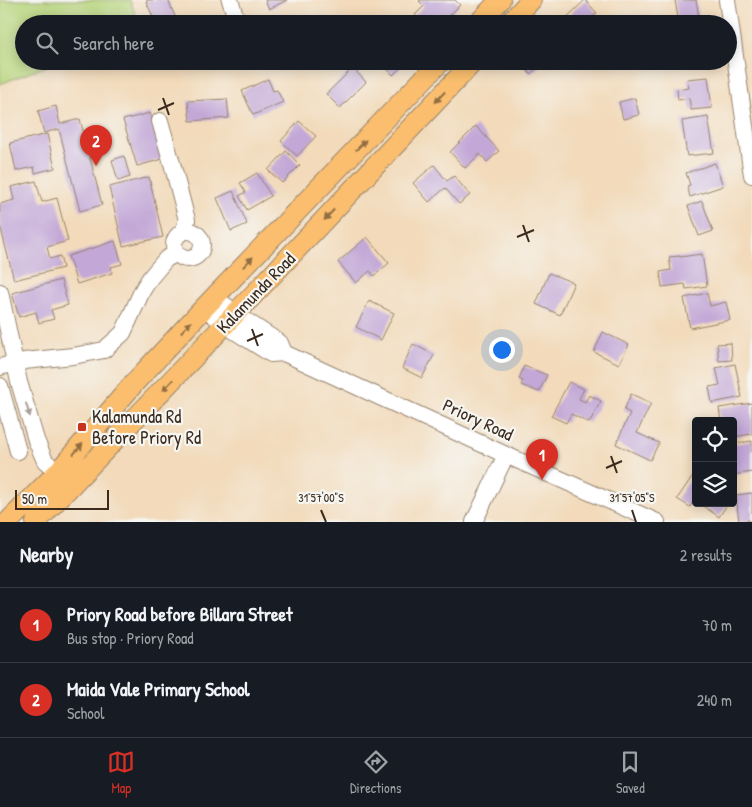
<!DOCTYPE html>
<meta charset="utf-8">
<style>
body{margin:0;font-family:"Patrick Hand",sans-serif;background:#242831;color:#f1f3f6}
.controls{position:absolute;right:15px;bottom:15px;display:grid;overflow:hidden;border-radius:5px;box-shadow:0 2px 12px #0003}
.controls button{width:45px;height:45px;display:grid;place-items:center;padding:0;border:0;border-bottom:1px solid #363941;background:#171b24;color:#f1f3f6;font:25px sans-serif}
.scale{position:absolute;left:15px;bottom:12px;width:94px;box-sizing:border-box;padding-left:5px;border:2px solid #3b2a1e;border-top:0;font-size:14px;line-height:18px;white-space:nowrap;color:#3b2a1e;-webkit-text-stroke:4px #f6f6f2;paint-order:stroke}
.you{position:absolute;left:501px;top:349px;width:18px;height:18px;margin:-12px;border:4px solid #fff;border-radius:50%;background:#1a73e8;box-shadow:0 0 0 8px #1a73e833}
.badge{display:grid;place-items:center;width:32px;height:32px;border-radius:50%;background:#d93025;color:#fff;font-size:16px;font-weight:700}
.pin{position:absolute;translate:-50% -41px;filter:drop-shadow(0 1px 2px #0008)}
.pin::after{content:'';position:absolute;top:26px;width:18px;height:15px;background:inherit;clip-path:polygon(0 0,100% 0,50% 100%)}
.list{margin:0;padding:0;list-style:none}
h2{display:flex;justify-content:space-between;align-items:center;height:65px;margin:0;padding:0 20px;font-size:21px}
h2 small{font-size:16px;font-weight:400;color:#9ea1a6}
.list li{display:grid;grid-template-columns:32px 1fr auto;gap:15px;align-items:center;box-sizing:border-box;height:75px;padding:0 20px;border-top:1px solid #363941}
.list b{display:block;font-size:19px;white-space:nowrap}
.list p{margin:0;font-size:16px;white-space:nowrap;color:#9ea1a6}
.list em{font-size:16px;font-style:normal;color:#9ea1a6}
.icon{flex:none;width:28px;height:28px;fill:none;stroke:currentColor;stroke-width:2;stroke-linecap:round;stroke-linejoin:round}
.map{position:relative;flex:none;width:752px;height:522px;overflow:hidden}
.search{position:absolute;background:#171b24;box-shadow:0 2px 12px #0003;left:15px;right:15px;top:15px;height:55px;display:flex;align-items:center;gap:12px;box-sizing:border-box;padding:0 18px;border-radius:28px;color:#9ea1a6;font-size:19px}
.sheet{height:215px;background:#171b24}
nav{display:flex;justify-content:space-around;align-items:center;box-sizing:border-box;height:70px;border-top:1px solid #363941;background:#171b24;font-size:14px;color:#9ea1a6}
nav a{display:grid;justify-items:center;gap:2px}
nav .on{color:#d93025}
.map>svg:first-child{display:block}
.green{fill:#b7d47b;stroke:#797f4c}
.building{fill:#c3a8d7}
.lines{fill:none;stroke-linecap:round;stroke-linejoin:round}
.minor-casing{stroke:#96826c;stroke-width:18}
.major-casing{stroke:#96826c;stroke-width:22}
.minor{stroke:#fff;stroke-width:16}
.major{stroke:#fabe6e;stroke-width:20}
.oneway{fill:#916d42}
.oneway2{fill:#a79f9a}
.ticks{fill:none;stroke:#3b2a1e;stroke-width:2}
.poi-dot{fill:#c8321e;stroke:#f6f6f2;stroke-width:2}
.labels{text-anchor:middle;stroke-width:4.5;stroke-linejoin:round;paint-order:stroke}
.street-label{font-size:18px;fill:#3b2a1e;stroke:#f6f6f2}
.poi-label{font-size:18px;fill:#3b2a1e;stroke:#f6f6f2;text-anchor:start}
.ticks-label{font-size:12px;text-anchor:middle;fill:#3b2a1e;stroke:#f6f6f2;stroke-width:4.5;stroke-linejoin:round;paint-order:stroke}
</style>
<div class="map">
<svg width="752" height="522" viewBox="0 0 752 522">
<rect width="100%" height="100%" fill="#f6f6f2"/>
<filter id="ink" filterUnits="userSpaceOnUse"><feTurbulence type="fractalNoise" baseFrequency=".02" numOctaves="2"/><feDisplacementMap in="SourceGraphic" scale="10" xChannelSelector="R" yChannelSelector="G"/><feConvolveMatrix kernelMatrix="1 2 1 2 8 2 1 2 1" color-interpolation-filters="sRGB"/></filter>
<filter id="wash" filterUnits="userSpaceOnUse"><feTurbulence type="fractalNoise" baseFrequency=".0096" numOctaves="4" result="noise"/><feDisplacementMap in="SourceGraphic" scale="20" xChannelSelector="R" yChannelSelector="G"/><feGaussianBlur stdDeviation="1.12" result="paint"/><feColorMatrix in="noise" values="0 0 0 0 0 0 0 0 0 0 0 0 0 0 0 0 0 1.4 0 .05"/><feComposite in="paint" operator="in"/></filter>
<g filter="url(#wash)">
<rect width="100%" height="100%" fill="#f2daba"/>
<path class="green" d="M0,0H130L139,24H24V61H60L0,84Z"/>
<g id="blocks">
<path class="building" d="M149,0H168L177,21L171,24H156L146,1Z
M265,0H287L269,9Z
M420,0H455L460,5L441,24H424L415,15L424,6L419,1Z
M585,0L597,13L587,22L589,24H560Z
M675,0H696L700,23L679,24Z
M380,61H408L393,75Z
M520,61H547L530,74Z
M684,61H707V62L685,66Z
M353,68L366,82L340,108L326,94Z
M708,77L712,108L691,110L689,98L678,100L677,89L682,88V89L689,88L687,79Z
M268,79L273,91L277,90L283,102L253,115L242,91Z
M635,98L639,115L623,119L619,102Z
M227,99L229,118L190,121L188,101Z
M56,106L60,124L80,119L102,205L80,211L59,129L44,133L38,111Z
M150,113L163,159L137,166L123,120Z
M708,117L714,153L687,156L682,121Z
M299,121L316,136L297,156L281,141Z
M476,126L499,151L487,162L480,154L465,168L450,152Z
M47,134L55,168L35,173L34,167L16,171L10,143Z
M286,151L300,165L282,183L268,170Z
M124,156L130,177L118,181L112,160Z
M715,163L723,186L690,197L687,186L690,185L686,173Z
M434,165L447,181L454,176L470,195L459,204L445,188L429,202L413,183Z
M257,173L271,196L247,210L239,196L246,192L240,183Z
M149,177L163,237L123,246L109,187Z
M36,181L42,202L57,198L68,241L47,247L50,259L60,256L63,268L14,280L0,225V204L14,200L11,187Z
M233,191L247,224L231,231L217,198Z
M702,201L713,231L699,236L688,206Z
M367,237L389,263L374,276L370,271L356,283L338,262Z
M115,241L122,264L111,267L112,273L77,284L68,256Z
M702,254L707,286L686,289L685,284L662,287L660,272L671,270L669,257L680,256V257Z
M549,273L574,283L560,315L536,304Z
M61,280L68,305L51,310L54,319L39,323L36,312L19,317L12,293Z
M707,293L710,306L726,302L730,320L690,328L684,298Z
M369,301L394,313L381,340L356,327Z
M603,332L629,345L619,364L594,352Z
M731,343L732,360L719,361L717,344Z
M413,344L434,355L422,378L402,368Z
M735,364L742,397L712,403L709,387L720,385L716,368Z
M524,366L547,375L539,392L521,385L523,381L519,379Z
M569,382L584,389L579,399L585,402L589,395L601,401L589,423L571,414L566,423L551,416Z
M631,394L651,403L637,433L659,443L650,460L616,444L630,413L624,410Z
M752,403V434L733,437V421H721L719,408Z
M752,441V472L733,475V444Z
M696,471V501L694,500L690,507L677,499Z
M752,493V522H749V520L739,522L736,495Z
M699,503H728L719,517Z"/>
</g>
</g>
<g filter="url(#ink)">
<use href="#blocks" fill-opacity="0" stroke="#96826c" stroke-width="1"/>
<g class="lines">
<defs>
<path id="minor" d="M230,0L238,24
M727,0L752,175
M160,121L173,167L187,220L183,231
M174 245a14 14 0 1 1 28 0a14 14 0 1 1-28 0Z
M0,292L19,382L36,440L45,461L58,472
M214,297L245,320L280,343L284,353
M204,308L236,332L271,354L284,353L506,455L657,522
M0,367L24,361L73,356L104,350L123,333L142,291L150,278L166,259L177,253
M0,386L18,451
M474,522L506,455"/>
<path id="major" d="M478,24L500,0
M509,24L531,0
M8,522L58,472L135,382L204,308L441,61
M36,522L259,289L474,61"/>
</defs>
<use href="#minor" class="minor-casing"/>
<use href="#major" class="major-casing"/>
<use href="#minor" class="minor"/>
<use href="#major" class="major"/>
</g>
<defs><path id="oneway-solid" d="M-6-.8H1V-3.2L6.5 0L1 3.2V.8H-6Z" transform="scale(1.25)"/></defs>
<g class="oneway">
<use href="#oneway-solid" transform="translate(440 97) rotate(133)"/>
<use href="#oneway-solid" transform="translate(361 145) rotate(-46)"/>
<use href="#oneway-solid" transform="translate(329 215) rotate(133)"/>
<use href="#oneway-solid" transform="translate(248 262) rotate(-46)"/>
<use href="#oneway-solid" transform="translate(186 327) rotate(-47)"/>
<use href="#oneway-solid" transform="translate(168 385) rotate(133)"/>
<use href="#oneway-solid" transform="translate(78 449) rotate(-49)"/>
</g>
<use class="oneway2" href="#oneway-solid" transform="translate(28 410) rotate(73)"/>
</g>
<path class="ticks" d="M163,98L169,115M158,110L174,103M523,225L529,242M517,237L534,230M252,329L258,346M247,341L263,334M611,456L617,473M606,468L622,461M321,510L326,522M632,510L636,522"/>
<rect class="poi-dot" x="77" y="422" width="10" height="10" rx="2.5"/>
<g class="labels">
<g class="street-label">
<text transform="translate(256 293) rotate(-46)" y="6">Kalamunda Road</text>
<text transform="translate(478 420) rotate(25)" y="6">Priory Road</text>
</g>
<g class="poi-label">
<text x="92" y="423">Kalamunda Rd<tspan x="92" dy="21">Before Priory Rd</tspan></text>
</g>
</g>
<g class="ticks-label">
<text x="321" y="502">31°57'00"S</text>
<text x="632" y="502">31°57'05"S</text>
</g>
</svg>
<div class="controls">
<button><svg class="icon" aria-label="locate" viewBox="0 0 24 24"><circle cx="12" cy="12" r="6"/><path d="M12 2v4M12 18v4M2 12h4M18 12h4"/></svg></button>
<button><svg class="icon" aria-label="layers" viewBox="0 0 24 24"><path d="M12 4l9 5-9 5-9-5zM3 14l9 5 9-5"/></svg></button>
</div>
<div class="scale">50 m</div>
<div class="you"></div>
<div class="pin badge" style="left:542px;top:480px">1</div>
<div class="pin badge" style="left:96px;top:166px">2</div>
<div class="search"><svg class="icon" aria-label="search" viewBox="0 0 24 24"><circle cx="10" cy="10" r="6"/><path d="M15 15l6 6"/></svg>Search here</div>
</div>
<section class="sheet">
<h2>Nearby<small>2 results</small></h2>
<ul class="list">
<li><span class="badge">1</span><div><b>Priory Road before Billara Street</b><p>Bus stop · Priory Road</p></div><em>70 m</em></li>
<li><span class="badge">2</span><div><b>Maida Vale Primary School</b><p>School</p></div><em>240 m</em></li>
</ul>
</section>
<nav>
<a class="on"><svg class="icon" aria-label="map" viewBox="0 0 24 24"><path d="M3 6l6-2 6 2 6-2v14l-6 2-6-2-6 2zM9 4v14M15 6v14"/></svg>Map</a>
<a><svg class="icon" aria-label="directions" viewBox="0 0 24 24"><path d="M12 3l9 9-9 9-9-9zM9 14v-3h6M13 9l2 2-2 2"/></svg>Directions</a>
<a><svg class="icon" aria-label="saved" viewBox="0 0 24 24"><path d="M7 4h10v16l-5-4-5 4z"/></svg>Saved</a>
</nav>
